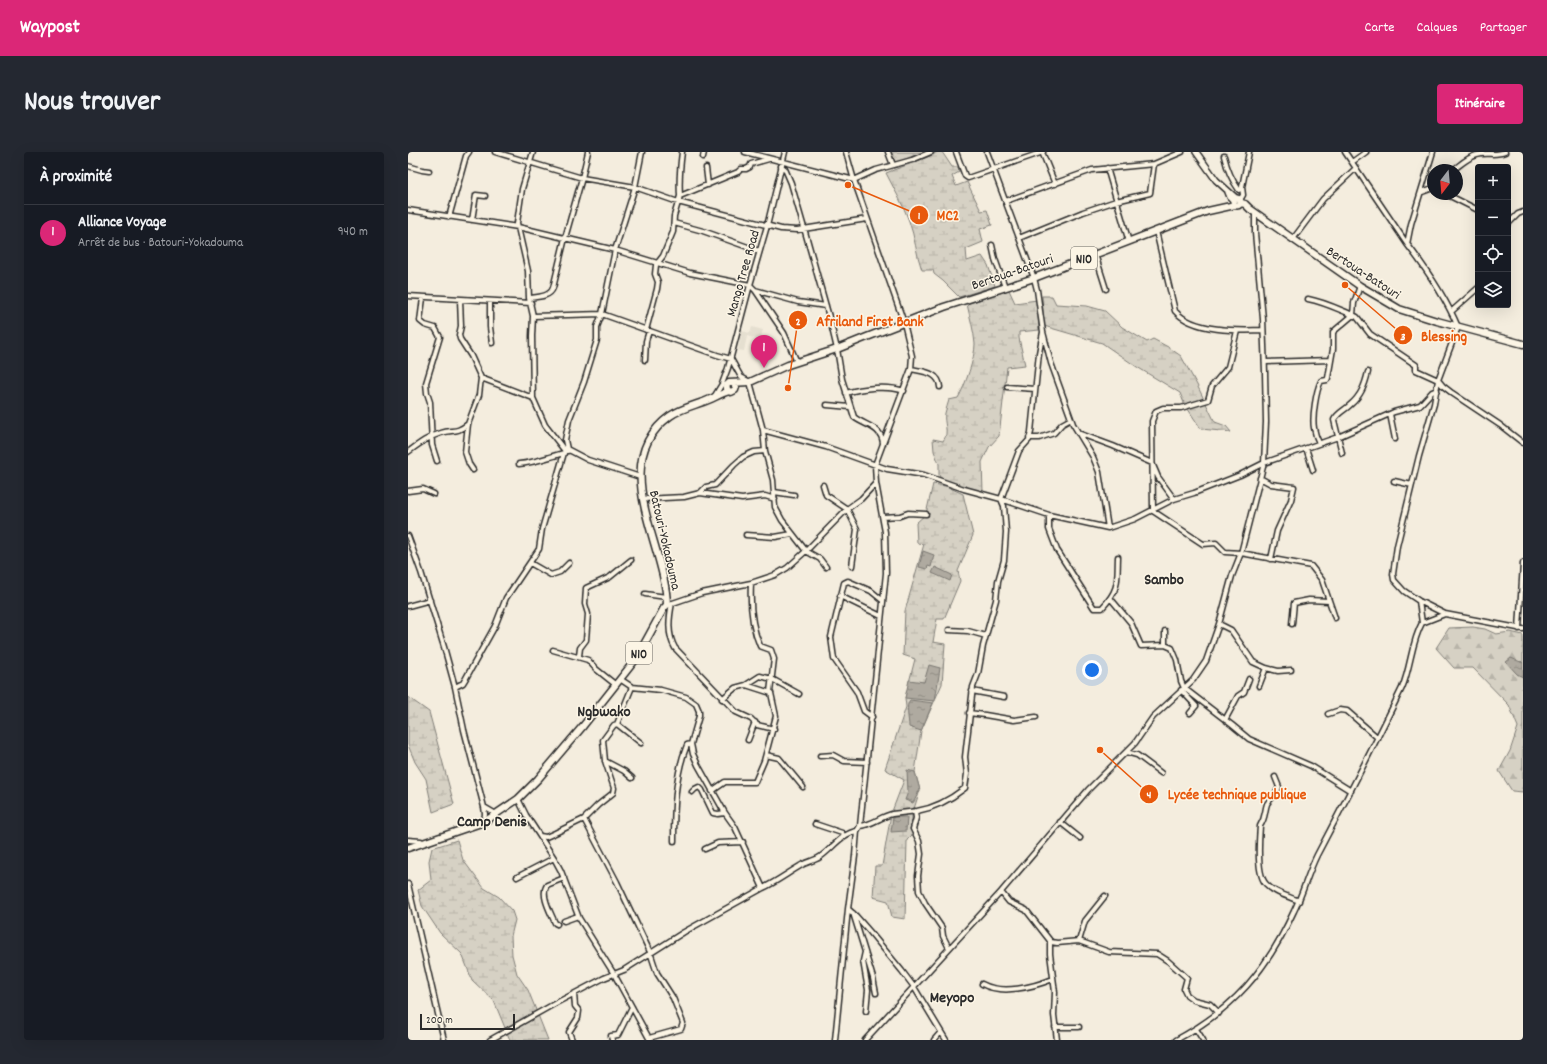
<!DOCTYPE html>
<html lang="fr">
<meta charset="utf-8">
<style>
body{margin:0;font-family:Dekko,sans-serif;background:#242831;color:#f1f3f6}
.controls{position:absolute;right:12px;top:12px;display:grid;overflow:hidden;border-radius:4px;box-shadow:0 4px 16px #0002}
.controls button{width:36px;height:36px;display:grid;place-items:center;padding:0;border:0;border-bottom:1px solid #363941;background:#171b24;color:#f1f3f6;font:20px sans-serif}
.compass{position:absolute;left:1019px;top:12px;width:36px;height:36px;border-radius:50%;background:#171b24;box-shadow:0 4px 16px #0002;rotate:196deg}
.scale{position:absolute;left:12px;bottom:10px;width:95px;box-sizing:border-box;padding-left:4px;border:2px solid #2b2b2b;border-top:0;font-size:11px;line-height:14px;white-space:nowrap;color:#2b2b2b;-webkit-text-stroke:3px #fcf5e5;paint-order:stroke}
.you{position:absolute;left:684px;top:518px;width:14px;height:14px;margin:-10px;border:3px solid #fff;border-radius:50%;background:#1a73e8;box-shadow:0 0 0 6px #1a73e833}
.badge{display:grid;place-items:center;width:26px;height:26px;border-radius:50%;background:#db2777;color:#fff;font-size:13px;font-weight:700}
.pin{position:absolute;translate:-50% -33px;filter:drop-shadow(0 1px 2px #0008)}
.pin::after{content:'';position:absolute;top:21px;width:14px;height:12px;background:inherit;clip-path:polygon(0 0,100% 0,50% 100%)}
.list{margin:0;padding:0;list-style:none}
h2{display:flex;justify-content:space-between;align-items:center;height:52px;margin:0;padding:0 16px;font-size:17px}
h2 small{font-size:13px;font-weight:400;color:#9ea1a6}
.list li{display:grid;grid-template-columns:26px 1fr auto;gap:12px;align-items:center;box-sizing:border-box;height:56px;padding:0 16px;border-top:1px solid #363941}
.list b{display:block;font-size:15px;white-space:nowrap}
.list p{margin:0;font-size:13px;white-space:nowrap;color:#9ea1a6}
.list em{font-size:13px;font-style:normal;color:#9ea1a6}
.icon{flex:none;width:22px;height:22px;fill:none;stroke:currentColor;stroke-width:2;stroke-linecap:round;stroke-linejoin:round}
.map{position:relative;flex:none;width:1115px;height:888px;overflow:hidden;border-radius:4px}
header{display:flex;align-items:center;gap:24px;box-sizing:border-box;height:56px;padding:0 20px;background:#db2777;color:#fff}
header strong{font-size:19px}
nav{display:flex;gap:22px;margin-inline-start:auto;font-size:14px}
.intro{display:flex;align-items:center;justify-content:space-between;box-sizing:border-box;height:96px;padding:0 24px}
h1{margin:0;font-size:28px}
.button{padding:10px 18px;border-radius:4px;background:#db2777;color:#fff;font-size:14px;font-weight:700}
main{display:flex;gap:24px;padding:0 24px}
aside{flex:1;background:#171b24;border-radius:4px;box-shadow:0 4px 16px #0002}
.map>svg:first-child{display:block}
.built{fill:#e5dfd0}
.forest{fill:url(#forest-firs);stroke:#807e78}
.wetland{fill:url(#wetland-marsh);stroke:#807e78}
.water{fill:url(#water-ripples);stroke:#7a7771}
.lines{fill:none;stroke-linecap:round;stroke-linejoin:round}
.minor-casing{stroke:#2b2b2b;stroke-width:7}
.major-casing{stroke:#2b2b2b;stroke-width:8}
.highway-casing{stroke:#2b2b2b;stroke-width:9}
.minor{stroke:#fcf5e5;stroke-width:4}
.major{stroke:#fcf5e5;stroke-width:5}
.highway{stroke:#fcf5e5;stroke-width:6}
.labels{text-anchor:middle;stroke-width:3;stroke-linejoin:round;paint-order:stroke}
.shield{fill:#fcf5e5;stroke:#6a6863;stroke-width:1}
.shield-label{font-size:13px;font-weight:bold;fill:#2b2b2b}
.street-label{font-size:14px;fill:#2b2b2b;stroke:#fcf5e5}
.quarter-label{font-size:16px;font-weight:bold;fill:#2b2b2b;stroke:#fcf5e5}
.leader{fill:none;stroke:#e8590c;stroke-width:1.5}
.callout-dot{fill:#e8590c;stroke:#fcf5e5;stroke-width:1.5}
.mark-label{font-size:12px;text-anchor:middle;font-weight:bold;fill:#fff}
.callout-label{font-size:15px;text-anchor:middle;font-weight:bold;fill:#e8590c;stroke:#fcf5e5;stroke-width:3;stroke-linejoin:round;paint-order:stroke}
</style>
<header>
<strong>Waypost</strong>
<nav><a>Carte</a><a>Calques</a><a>Partager</a></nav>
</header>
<div class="intro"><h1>Nous trouver</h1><a class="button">Itinéraire</a></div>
<main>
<aside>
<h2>À proximité<small></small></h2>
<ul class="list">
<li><span class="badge">1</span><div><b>Alliance Voyage</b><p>Arrêt de bus · Batouri-Yokadouma</p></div><em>940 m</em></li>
</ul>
</aside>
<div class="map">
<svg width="1115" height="888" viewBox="0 0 1115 888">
<defs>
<pattern id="forest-firs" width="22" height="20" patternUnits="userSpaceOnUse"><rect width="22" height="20" fill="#d6d1c4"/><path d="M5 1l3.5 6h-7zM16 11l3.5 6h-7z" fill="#b8b4a9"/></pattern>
<pattern id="wetland-marsh" width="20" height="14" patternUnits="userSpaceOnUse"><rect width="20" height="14" fill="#d6d1c4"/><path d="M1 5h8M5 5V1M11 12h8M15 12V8" fill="none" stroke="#b8b4a9"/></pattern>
<pattern id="water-ripples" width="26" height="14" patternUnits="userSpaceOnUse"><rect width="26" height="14" fill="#afaaa0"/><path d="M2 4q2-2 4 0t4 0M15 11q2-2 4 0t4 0" fill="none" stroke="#8f8b83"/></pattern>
</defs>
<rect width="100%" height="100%" fill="#f4edde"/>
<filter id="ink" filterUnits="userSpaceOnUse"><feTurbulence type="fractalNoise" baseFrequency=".025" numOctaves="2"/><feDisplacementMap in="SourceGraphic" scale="8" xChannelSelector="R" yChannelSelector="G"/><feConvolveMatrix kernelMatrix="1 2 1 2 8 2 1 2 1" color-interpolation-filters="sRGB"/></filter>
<g filter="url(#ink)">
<path class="built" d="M344,175L355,178L352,188L339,184L336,199L330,198L334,179L342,181Z"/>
<path class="forest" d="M1065,475L1077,477L1088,482L1102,480L1115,483V511L1113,509L1105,517L1109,522L1115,525V640L1104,639L1091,619L1102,599L1110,575L1101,553L1065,516H1046L1028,496L1041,476Z"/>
<path class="wetland" d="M483,0H516L487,11Z
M530,0H534L544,15H550L551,20L544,24L548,34L559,30L573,59L579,58L584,73L572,77L575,90L558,97L559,109L574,104L580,113L587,134L551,145L535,129L526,122L525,118H514C508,102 507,85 501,69C495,52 486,37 478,21L522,4Z
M601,138L607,151L629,148L631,178L611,180V186L617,213L599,215L591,284L581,295L574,310L575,340L533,327L531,323V312L526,299L525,287L535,289C542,280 535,271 537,261C538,257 540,252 541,248L550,246C557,234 567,206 567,192C566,179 562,166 559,152Z
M634,144H644L648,152L679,154L697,159L714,175L739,190L745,187L760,195L773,204L789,233L807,270L818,274L823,280L793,277L776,251L772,241L729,215L694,191L636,174Z
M525,332L538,334L555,342L565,383L550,419L552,429L536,467H529L525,490L537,492L534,532L513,579L507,620L512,638L504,663V683L499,688L497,767L484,765L480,749L465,745L467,714H474L483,662L496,628L477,617L498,555L497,546L507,507L495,503L497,459L516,392L509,391L508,371L518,362Z
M0,545L21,560L46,652L25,660L18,627L7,610L0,593Z
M49,688L55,708L76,736L91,745L104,759L107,768L103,784L104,803L109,822L120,838L140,888H102L86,849L64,828L54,802L32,781L14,754L10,738L23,728L21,709L24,696Z"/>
<path class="water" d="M515,399L526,403L523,415L520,414L519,417L511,415Z
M527,415L544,423L542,429L524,421Z
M1103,506L1115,511V525L1109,522L1098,510Z
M521,513L532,516L527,549L497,546L501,528L516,530Z
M502,548L525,551L513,579L501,575C501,567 497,553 502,548Z
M499,618L507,620L512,638L505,651L497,648L500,640Z
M485,665H499L498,679L483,680Z"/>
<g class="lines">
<defs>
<path id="minor" d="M87,0L174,26L227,35L270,50L373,77L389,78L459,67
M125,0L114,37L109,71L120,119L121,146L125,164L194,162L309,203L323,207L333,225L342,230L355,278L357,299L365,328L367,355L374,368L398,399L379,416L367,423L343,431L294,441L259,453
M337,0L446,28L468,18L504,8L523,0
M438,0L446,28L496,171L504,204L503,217L467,313L468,331L477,380L478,421L453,664L452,674L449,679L447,704L440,757L448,764L462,780L494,819L506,835L538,888
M480,0L485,13
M548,0L557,24L560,26L635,0
M634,0L647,32
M937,0L999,92
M1025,0L1003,72L999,92C1019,118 1037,144 1050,175L1030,228L1026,252L1011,304L989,394L985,422L986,428L996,439L1011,449L1037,462
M816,4C819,17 823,27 831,38
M295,5L296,0
M944,10L958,0
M0,14L14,18L21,19
M373,14L377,17L383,31L396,76L423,172L429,197L434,227L446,265C457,274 473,274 475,291
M298,16L300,33
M699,16L721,90
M1045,18C1052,13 1060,5 1069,3C1079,0 1087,4 1097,0
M1014,40L1025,36
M1038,42L1070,58
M272,44C271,29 272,15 274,0
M832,48L835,43L834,35L841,0
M598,49L684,18L746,12L774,0
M0,58L110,75L207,98L282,121L342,133L347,138L376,181L389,210
M41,65L58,4L61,0
M64,68L68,43L77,44
M266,71L295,79L351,99
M1100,72L1110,62L1115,60
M748,79L767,159C785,180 831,179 855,178
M611,86L675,60L708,49L742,41L746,12
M885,87L915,47L948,16
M584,93L587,107L597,135
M687,102L698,137
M952,134L946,151L945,163L949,165L962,182L1008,213V218L1030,228L1035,234L1044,241L1092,273L1115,291
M347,138L390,150L418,154
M0,144L123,151
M15,146L12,169L17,173L27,176L32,185L18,231L19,241L22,250L24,293L29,309
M121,146C129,145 142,145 145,136L157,86L174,26L180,0
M52,147L53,174L51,183L52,187L63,204L73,226L71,243L60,272L57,300L61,312L65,318
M900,147C916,150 930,157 945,163
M82,149V175L84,191
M1044,159L1070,136
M125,164L124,184L125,246L137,273L157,299
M238,178L249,137L250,130L247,122L248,113L255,104L265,80L266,64L272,44L330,20L333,17H338L342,15L343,12L361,7
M829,179L820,215L804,234L800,248L773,256H755L748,259L744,269L745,359L795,392L808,391L817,400L833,401L903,414L914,428L927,466
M635,180L643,211L665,272L685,305L691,320L700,376
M237,208L238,189L241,179
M857,210L923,208
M503,217C516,220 531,220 532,235
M73,226L125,246
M599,235L627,237
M438,241C454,236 480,233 496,239
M306,245L314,232L320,216L342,133L359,74L377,0
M419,253L442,255
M982,262L987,287
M355,278L418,295L479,317L516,323L556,337L593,347L611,299L621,288L623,280L631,201L635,180L629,138L626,126L579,0
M670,281L705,294L744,311L750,325L766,347
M621,286H631L646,281L654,272L663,267
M911,291C909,287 907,282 906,276C904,265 908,239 913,229L919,228L920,226L925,197V180L945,163
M898,296L905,318
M159,297L157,288L161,268L176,230L189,188V175L194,162L207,98L227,35L234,0
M0,300C11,292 20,285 33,281C45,277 48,282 60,272
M934,301L926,268C929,261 937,258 942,253C953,244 957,233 960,220
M111,312C126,311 140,305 156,301
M852,326L863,332L886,335L883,348L869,379L863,407
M986,329L1004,333
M415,333L418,343L439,357L449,377L444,414
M0,339L15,337L26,342
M366,340L386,343
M292,341L298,335L307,333L326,313L335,305L346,300L357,299
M236,347L276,345L292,341L334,347L357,344L367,347
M593,347L641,363L700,376L727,367L766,347L786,341L832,323L856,311L930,285L986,260L1012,253L1024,240L1029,238
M641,363V377L649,398L686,456H694C712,437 709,429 710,405
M475,365L492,364L500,361L518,362
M338,383L367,385L384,382
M0,384L13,420L36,495L47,535L56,578L76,655L77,662L76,670
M122,411L143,423L152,420L161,411
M418,415L412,407L398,399L439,357L453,347L468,331
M343,431C342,451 344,476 352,494L363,498L366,507L362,540
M237,442L258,445
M432,444L473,464
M703,447L723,471L733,494L757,493V479
M1011,449L1014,471
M264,451C261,466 259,482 267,496L328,560L343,567L349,573L366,577
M0,454L22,448
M811,472L823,478L845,510L858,516L870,519L883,518
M884,472L886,451L901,448L921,449
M1111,477L1115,411
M541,478L560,479L578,484
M757,493L764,496L769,508L773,529L776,536L824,573L841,587L903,614L943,639
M145,498L180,508L188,517L208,533
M171,504L172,496L178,488L180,462L177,452L178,436L202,425L223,408
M851,534L858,516
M47,535L55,531L58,526L87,474L98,446L131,397L134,377L156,301L157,299H160L159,297L180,308L232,325
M224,535L253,538L278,545L288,552L291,559V564L283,592
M773,538L788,554L782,561
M564,539L596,545
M314,547L327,536L338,533L352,524L364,527L391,542
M561,561L577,563L606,568L628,565
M920,562L932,558L939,559L970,586
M464,565L456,559L449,540L426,507L423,485L436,431L440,429L463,439L474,448
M817,568L830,544L836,540L841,527
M209,572L224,535L212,527
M340,588L347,570
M718,600L729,603L753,621
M358,603L371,606L395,635
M412,604L425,603L436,609L459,610
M197,609L216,619L224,626
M867,625L871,635C868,645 862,646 859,652C856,661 858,665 852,674C851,688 848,722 858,732C866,741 880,744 891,749
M304,639L317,630H347L356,609L368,564L363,541L338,533
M284,640L287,637L291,635L294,638L305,661L310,662L317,661
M110,647L118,663L146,706L153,719L171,766L206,822L242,888
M76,655L88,662
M507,659L508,666L505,677L511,689L513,702L510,724L511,739L517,751L534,776L535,784L541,796
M176,667L209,730L242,800L249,821L265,846L275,871L273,877L241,886
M652,670L672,686
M407,672L434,681L436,684
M452,674C464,673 472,665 484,662C492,661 501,660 509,659C527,656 543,647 557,636L559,622L557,605L565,535L570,522L575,494L588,448L590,429L596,408L598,380L596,354L593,347
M132,684L138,685L147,681L176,667L190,653L205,641L206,636L197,609L195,588L206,573L209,572L233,591
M0,688L13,689L15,691
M297,697L310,691L335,690
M109,725L146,706
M0,732L36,888
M355,736C368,730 380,721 392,714C398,710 406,709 412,705C424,697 434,681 449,679
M593,740L601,750L618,758L643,790L649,791L671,789L701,800L749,802L760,809L779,826L776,837L779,843L786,848L802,852L811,861
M445,761L465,826L468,841
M156,769L170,764
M149,772L147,771C143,761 132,743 139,733L156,726
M642,789V802L647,840L646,863L649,888
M671,789L677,769L697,744
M457,800L455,809L460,838L458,859
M574,832C594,843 625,835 645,827
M647,875H671
M788,877L795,888
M82,888L148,851L196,826L216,818L276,780L355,736L327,675L317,661L290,613L285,602L283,592L279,593C267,622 266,657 266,689
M164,888L161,880L170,866L171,859L167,854L166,842
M204,888L203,884L210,883L224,855
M427,888L440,757
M457,888L593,740L680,638L727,591L745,565L785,528L798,509L811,472L824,424L833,401L856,311L858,270L857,220L855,167L847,81V60
M526,888L533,880
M768,888C826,857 859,818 886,759C895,741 900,721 909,703C938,648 967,592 994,536C1003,515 1003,491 1014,471L1037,462L1115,477"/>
<path id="major" d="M788,0L808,28L829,47
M820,40L822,45L826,49"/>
<path id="highway" d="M825.5 50a3.5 3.5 0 1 1 7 0a3.5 3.5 0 1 1-7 0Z
M833,51L837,52L842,57L952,134L991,157L1029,169L1115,192
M326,232L328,235L327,238L323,240L320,239L318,234L321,231L342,230L380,213L429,197L459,185L536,155L626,126L800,59L827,53
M0,696L76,670L110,647L130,627L175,574L228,507L256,456L259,453C258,393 198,310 262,264C272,257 284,254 295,250C304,247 312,242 321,239"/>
</defs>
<use href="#minor" class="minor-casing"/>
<use href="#major" class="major-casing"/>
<use href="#highway" class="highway-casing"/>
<use href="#minor" class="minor"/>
<use href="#major" class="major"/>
<use href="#highway" class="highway"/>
</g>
</g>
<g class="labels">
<g class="shield">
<rect x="663" y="95" width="26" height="22" rx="3"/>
<rect x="218" y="490" width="26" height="22" rx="3"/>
</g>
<g class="shield-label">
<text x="676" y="111">N10</text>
<text x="231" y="506">N10</text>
</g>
<g class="street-label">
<text transform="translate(604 119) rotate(-19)" y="5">Bertoua-Batouri</text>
<text transform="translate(956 120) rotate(33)" y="5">Bertoua-Batouri</text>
<text transform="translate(334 121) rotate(-74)" y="5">Mango Tree Road</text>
<text transform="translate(258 388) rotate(77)" y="5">Batouri-Yokadouma</text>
</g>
<g class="quarter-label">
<text x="756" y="432">Sambo</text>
<text x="196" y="564">Ngbwako</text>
<text x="84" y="674">Camp Denis</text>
<text x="544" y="850">Meyopo</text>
</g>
</g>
<path class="leader" d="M440 33L511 63M380 236L390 168M937 133L995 183M692 598L741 642"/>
<g class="callout-dot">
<circle cx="440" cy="33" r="4"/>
<circle cx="380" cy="236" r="4"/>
<circle cx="937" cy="133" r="4"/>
<circle cx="692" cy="598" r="4"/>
<circle cx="511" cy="63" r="10"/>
<circle cx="390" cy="168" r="10"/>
<circle cx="995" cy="183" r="10"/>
<circle cx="741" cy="642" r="10"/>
</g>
<g class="mark-label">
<text x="511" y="67">1</text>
<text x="390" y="173">2</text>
<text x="995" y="188">3</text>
<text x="741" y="646">4</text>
</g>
<g class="callout-label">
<text x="540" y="68">MC2</text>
<text x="462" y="174">Afriland First Bank</text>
<text x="1036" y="189">Blessing</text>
<text x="829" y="647">Lycée technique publique</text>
</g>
</svg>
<div class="controls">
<button>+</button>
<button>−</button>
<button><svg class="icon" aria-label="locate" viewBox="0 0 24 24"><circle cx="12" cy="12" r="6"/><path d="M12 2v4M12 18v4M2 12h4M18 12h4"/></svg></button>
<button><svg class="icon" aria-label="layers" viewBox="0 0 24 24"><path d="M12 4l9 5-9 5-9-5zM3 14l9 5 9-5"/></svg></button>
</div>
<svg class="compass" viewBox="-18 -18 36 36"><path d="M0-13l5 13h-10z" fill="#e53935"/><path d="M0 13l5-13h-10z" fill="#9ea1a6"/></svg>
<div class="scale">200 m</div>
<div class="you"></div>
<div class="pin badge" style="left:356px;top:216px">1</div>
</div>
</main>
